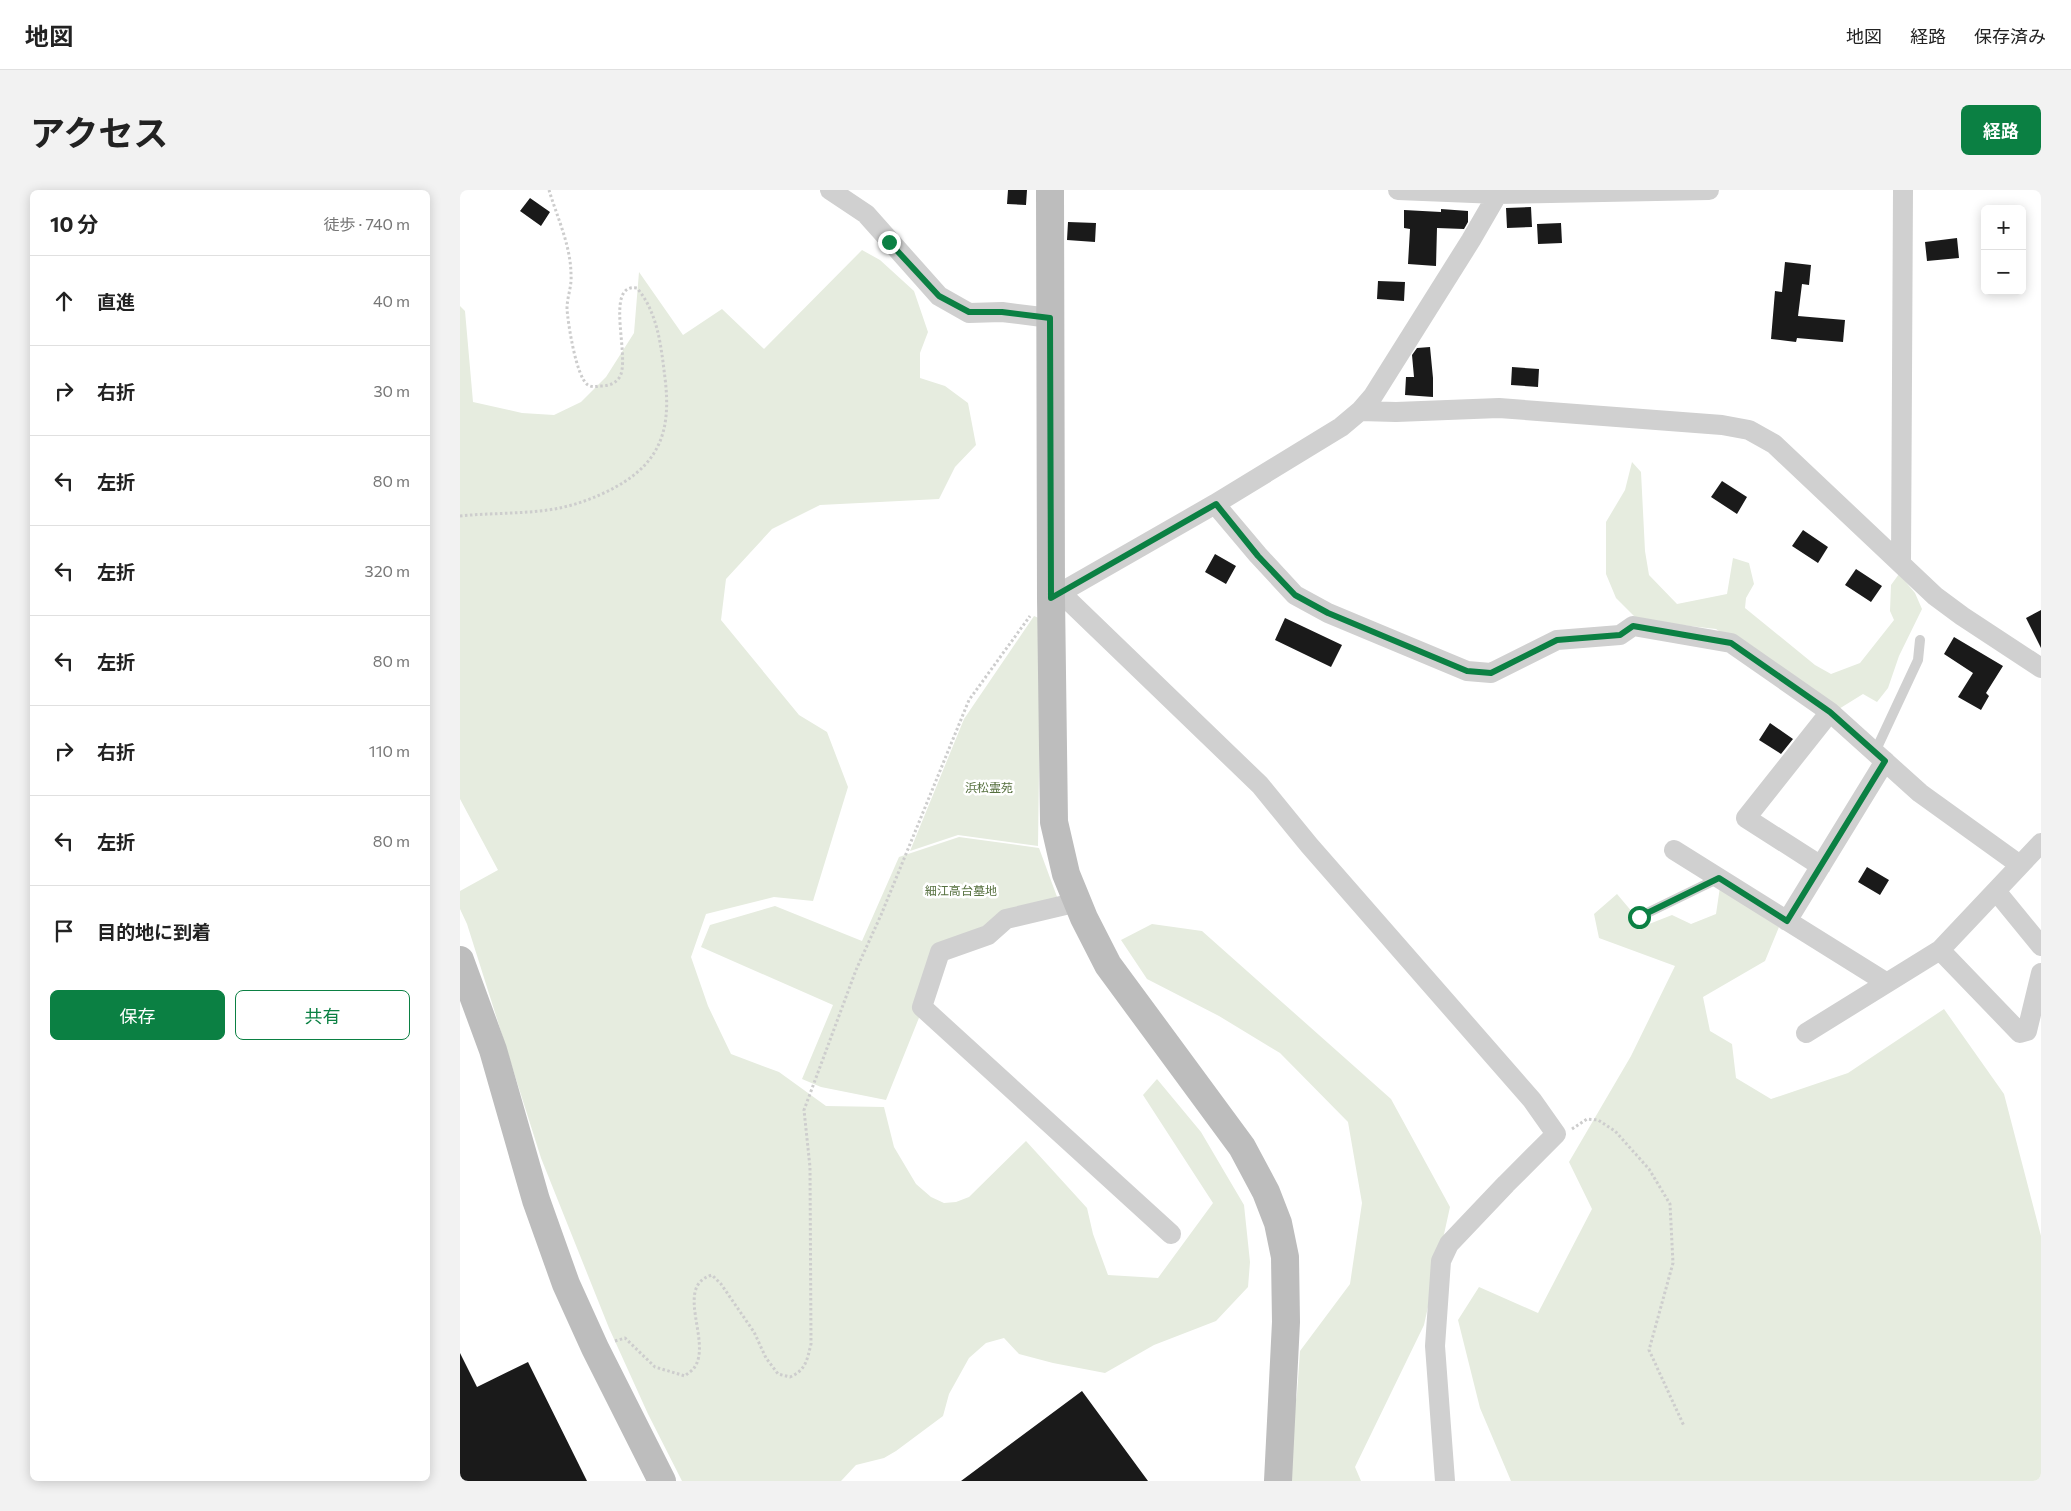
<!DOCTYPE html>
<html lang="ja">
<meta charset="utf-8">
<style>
body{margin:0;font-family:Commissioner,"Noto Sans JP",sans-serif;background:#f2f2f2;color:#222}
.controls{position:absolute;right:15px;top:15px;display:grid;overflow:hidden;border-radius:8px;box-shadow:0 2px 12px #0003}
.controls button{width:45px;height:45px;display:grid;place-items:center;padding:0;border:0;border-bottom:1px solid #e0e0e0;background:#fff;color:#222;font:25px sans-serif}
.stop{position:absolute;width:15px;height:15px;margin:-11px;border:4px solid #0b8043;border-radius:50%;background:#fff}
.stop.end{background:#0b8043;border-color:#fff;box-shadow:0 1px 5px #0008}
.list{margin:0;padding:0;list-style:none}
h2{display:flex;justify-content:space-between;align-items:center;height:65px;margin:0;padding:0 20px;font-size:21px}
h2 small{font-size:16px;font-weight:400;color:#767676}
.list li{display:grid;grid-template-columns:32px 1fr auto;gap:15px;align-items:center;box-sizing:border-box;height:90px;padding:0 20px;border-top:1px solid #e0e0e0}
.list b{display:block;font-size:19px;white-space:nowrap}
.list em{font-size:16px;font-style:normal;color:#767676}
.actions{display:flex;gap:10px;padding:15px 20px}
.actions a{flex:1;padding:11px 0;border:1px solid #0b8043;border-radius:8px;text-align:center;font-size:18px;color:#0b8043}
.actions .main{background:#0b8043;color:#fff}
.icon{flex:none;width:28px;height:28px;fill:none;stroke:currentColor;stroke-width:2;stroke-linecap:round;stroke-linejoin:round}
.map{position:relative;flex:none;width:1581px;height:1291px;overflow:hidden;border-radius:8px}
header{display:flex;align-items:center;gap:30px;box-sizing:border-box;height:70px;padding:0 25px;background:#fff;border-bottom:1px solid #e0e0e0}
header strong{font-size:24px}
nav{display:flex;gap:28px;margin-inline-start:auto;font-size:18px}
.intro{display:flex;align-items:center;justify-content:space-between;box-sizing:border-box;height:120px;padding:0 30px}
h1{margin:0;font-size:35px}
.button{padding:12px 22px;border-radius:8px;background:#0b8043;color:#fff;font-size:18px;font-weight:700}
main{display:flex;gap:30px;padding:0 30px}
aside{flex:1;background:#fff;border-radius:8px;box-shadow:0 2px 12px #0003}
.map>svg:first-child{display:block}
.green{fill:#e6ecdf}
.building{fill:#1a1a1a}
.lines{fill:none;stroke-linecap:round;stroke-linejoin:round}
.path{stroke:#cdcdcd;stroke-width:3;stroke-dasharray:2.5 2.5;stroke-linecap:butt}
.lane{stroke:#d0d0d0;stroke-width:10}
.street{stroke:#d0d0d0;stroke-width:20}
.secondary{stroke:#bdbdbd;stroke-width:28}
.route{stroke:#0b8043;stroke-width:6}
.labels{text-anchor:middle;stroke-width:5;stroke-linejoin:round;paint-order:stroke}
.park-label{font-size:12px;fill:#56703f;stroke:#fff}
</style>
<header>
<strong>地図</strong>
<nav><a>地図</a><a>経路</a><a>保存済み</a></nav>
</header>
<div class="intro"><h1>アクセス</h1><a class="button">経路</a></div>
<main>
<aside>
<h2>10 分<small>徒歩 · 740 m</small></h2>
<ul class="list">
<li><svg class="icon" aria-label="ahead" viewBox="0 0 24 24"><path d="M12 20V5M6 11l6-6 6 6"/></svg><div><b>直進</b></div><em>40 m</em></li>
<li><svg class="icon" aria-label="right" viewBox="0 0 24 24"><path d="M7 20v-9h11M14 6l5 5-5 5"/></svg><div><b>右折</b></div><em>30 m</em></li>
<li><svg class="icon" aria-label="left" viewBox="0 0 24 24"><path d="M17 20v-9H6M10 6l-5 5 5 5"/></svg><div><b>左折</b></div><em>80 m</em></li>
<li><svg class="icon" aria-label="left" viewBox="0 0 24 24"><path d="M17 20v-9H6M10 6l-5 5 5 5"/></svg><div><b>左折</b></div><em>320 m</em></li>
<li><svg class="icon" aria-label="left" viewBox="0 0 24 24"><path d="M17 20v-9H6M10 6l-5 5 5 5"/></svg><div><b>左折</b></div><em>80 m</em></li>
<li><svg class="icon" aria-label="right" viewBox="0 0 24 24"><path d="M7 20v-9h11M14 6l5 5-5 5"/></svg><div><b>右折</b></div><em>110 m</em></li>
<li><svg class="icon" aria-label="left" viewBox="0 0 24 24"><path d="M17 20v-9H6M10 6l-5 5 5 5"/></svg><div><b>左折</b></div><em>80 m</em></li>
<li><svg class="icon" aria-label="arrive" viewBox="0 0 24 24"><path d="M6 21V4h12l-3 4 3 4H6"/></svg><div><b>目的地に到着</b></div></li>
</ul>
<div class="actions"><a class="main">保存</a><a>共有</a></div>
</aside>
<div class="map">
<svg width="1581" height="1291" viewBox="0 0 1581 1291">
<rect width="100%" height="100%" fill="#fff"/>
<path class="green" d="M402,60L420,70L454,101L468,142L460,163V188L485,196L508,213L516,255L495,277L479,309L360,315L312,339L266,389L261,430L339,525L367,542L388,597L353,711L314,707L246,724L231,767L248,816L271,864L319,882L366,916L424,917L434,957L456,994L471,1007L484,1013L496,1012L509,1007L566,951L627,1018L633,1044L648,1085L698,1088L753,1013L683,905L697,889L741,942L784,1015L790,1072L788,1097L756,1131L694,1155L645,1183L593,1173L559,1164L544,1148L526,1153L509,1168L489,1204L483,1226L436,1261L424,1268L396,1275L381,1291H222L188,1224L149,1138L81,968L7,734L0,719V701L38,680L0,609V116L5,121L13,212L62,223L94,225L121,212L146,187L174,143L179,82L223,145L262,119L304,159Z
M1172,272L1181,282L1185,361L1189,385L1217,414L1267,404L1273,368L1289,373L1294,394L1286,408L1285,418L1355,475L1371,484L1400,473L1434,430L1430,421L1431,395L1439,384L1455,403L1462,419L1439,466L1428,498L1417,512L1403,504L1374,522L1341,496L1256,439L1178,430L1156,408L1146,384V332L1165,300Z
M574,426L581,429L578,656L498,645L450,661L504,529Z
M499,647L579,658L603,723L545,732L487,758L426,910L361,897L342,889L373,815L241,757L250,735L315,716L402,751L439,667Z
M1260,697L1319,737L1305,771L1243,807L1250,841L1272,854L1276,888L1311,909L1388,883L1484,819L1544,904L1581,1046V1291H1051L1020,1218L998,1130L1019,1097L1078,1123L1132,1019L1109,972L1171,866L1215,776L1139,748L1134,724L1157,704L1184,736L1212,725L1231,734L1256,724Z
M692,734L742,741L931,909L990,1017L964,1135L895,1277L901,1291H823L837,1204L840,1161L890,1094L902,1013L888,932L820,863L759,826L687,789L661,750Z"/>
<path class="building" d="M548,0H567L566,15L547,14Z
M70,8L90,22L81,36L60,21Z
M1071,17L1072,37L1047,38L1046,18Z
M981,19L1008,21V32L1004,39L977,38L976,76L948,74L950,39L944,38V20L981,22Z
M608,32L636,33L635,52L607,50Z
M1101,33L1102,53L1078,54L1077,34Z
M1497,48L1499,68L1467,71L1465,52Z
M1325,72L1351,75L1349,95L1342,94L1338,126L1385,130L1383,152L1337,148L1336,152L1311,149L1315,101L1322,102Z
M918,91L945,92L944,111L917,109Z
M970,157L973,188V207L945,205L946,187H954L952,165L957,158Z
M1052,177L1079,179L1078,197L1051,195Z
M1262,291L1287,307L1277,324L1251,307Z
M1343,340L1368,357L1358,373L1332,356Z
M755,364L776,376L766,394L745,382Z
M1396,379L1422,396L1411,412L1385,395Z
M1581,420V458L1566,428Z
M825,428L882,455L871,477L815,450Z
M1494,447L1543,476L1526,503L1529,506L1521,520L1498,507L1513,483L1484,464Z
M1310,533L1333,549L1321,564L1299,550Z
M1407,677L1429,690L1420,705L1398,692Z
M0,1163L17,1197L68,1172L127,1291H0Z
M622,1201L688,1291H501Z"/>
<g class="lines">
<path class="path" d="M0,326C29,323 59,324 88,320C109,317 127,311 146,302C198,277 212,244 205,188C201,156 198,123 177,98C143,92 172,171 159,188C154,195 146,196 139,196C135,197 131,197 128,195C116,187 108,133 107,119C107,107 112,96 111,85C111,56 97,27 89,0
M1112,939L1127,929L1138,930L1155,941L1189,979L1210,1014L1213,1073L1189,1160L1224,1236
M155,1151L165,1148L195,1177L225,1186C228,1183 232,1181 234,1178C253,1153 213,1096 252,1085L261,1094L294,1142L306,1168L318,1184L330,1187C346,1180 347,1170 351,1154L350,977L344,920L396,780L421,725L509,510L570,426"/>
<path class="lane" d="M1415,562L1458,470L1460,450
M1179,727L1259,688"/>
<path class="street" d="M370,0L406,24L479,106L509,123L542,122L590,128
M938,0L1038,4L1249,0
M900,221L913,206L1011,50L1040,0
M755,314L798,365L835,405L868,423L1007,481L1031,483L1097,450L1160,445L1173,436L1271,453L1370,522L1460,603L1560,675
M1441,372L1443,0
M591,408H606L800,595L849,655L1072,910L1096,944L1046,994L989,1054L981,1071L975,1156L985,1291
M591,408L755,314L881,237L900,221L936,222L1039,218L1262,235L1289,240L1314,254L1475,406L1502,426L1581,478
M1214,660L1427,793
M1361,676L1286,628L1370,522
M1536,701L1581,756
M618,712L546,729L528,745L480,762L462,817L711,1044
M1327,731L1425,571
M1480,760L1560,843L1567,841L1581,783
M1346,843L1480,760L1581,653"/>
<path class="secondary" d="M590,0L591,408L594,632L606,684L624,728L648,775L782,957L806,1002L818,1033L825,1067L826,1132L818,1291
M0,770L33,860L76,1010L106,1094L135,1158L202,1291"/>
</g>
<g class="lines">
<path class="route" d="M429,52L479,106L509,122H542L590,128L591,408L756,314L798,366L835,405L868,423L1007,481L1031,483L1097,450L1160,445L1173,436L1271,453L1370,522L1425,571L1327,731L1259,688L1179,727"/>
</g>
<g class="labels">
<g class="park-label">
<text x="529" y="602">浜松霊苑</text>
<text x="501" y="705">細江高台墓地</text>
</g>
</g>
</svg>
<div class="controls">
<button>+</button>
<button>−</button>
</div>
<div class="stop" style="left:1179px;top:727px"></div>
<div class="stop end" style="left:429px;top:52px"></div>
</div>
</main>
